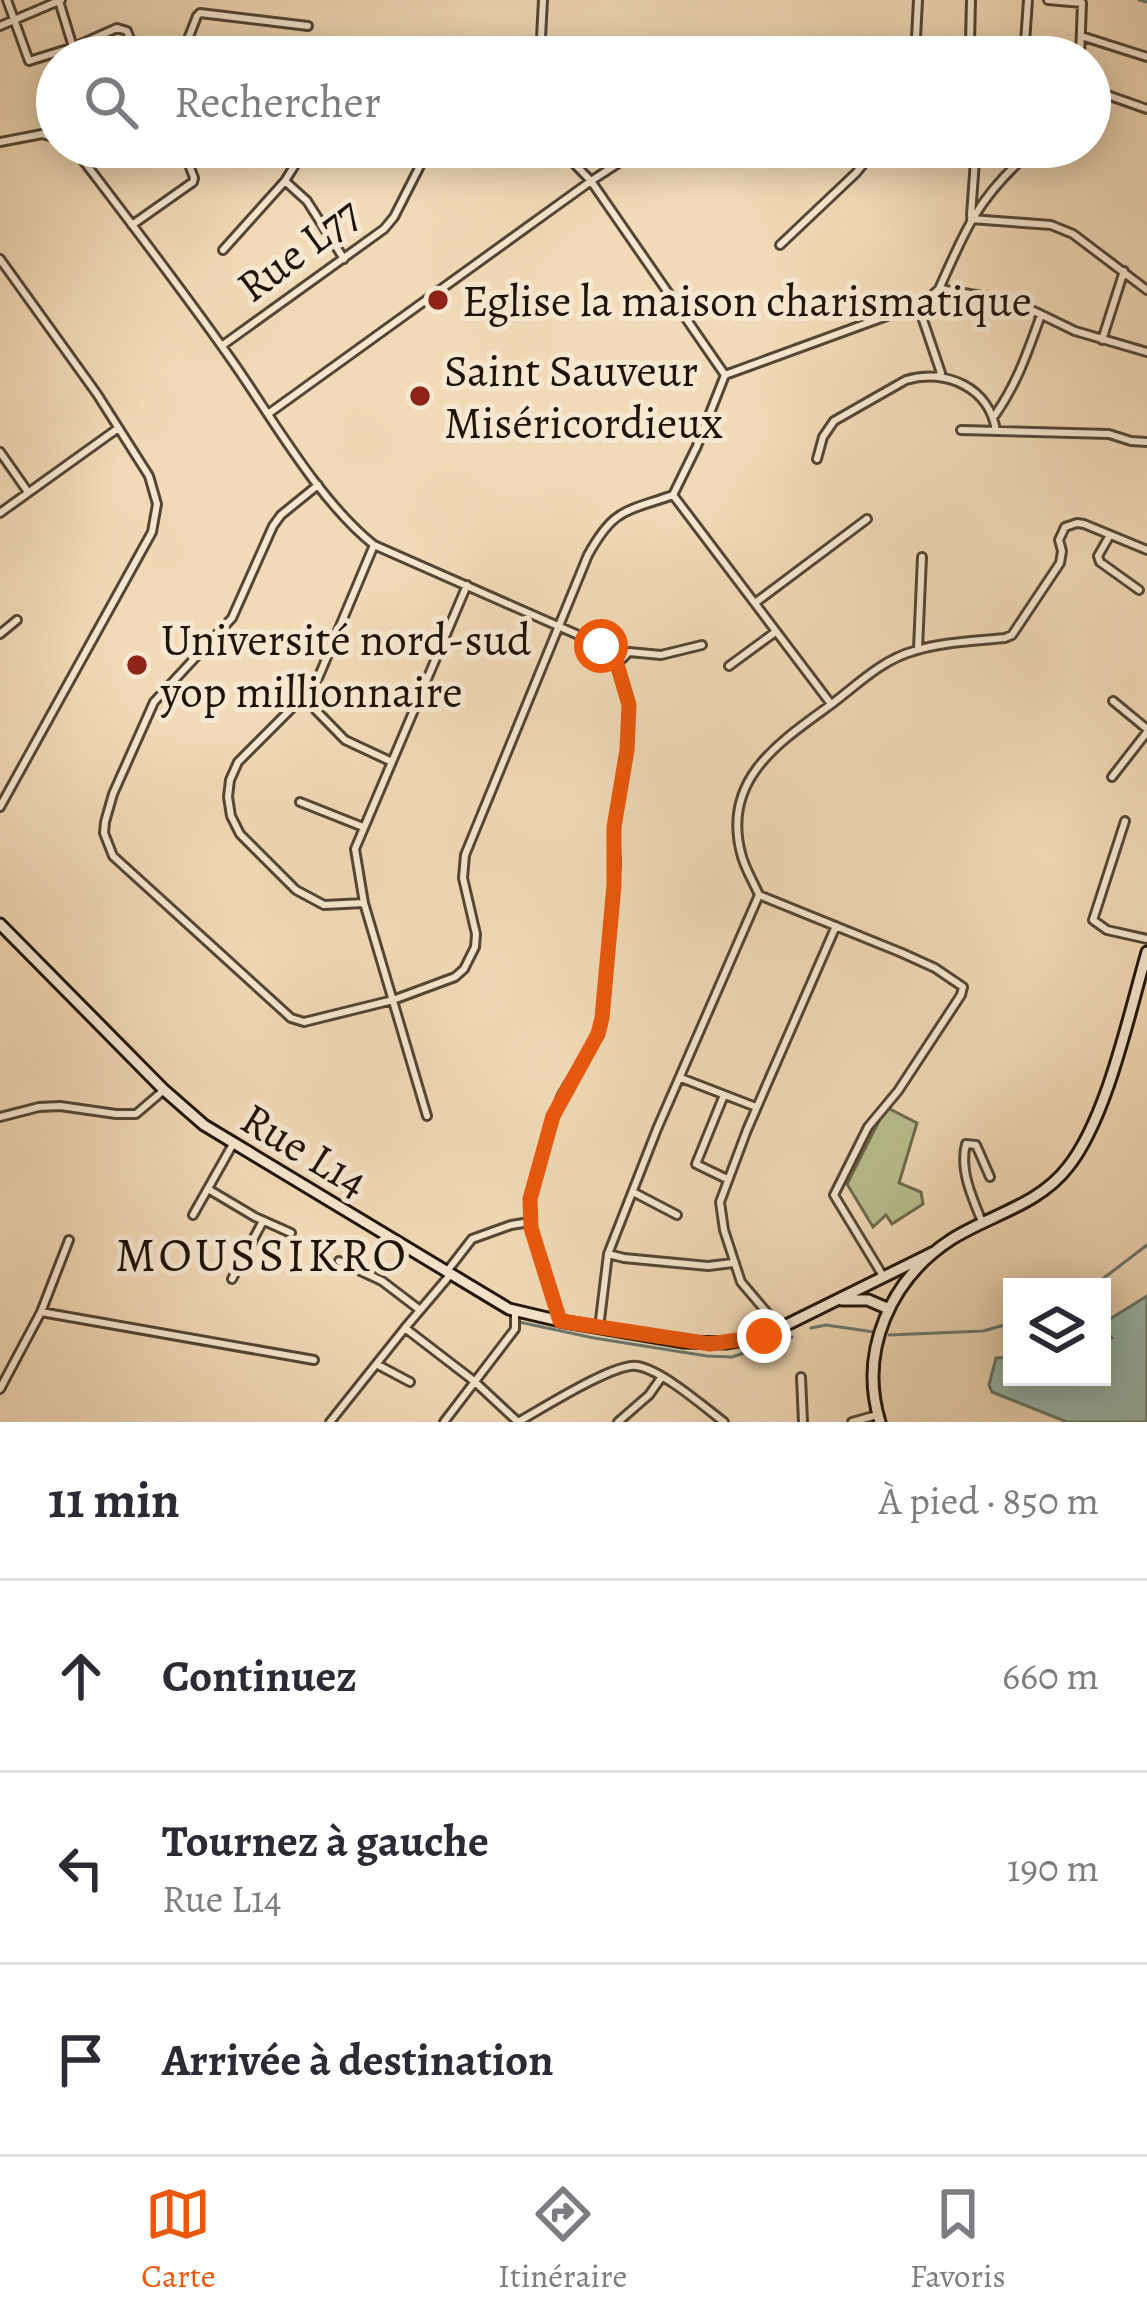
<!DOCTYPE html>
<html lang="fr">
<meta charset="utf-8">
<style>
body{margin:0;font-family:Alegreya,serif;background:#f2f2f3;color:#2b2b33}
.controls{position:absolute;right:36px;bottom:36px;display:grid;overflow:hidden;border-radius:0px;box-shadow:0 6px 30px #0003}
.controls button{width:108px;height:108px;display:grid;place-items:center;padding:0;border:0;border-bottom:3px solid #e1e1e2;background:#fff;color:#2b2b33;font:60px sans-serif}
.stop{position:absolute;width:36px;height:36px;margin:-27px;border:9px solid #ea580c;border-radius:50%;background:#fff}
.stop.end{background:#ea580c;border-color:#fff;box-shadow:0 3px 12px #0008}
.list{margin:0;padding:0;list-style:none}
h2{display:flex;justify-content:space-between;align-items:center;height:156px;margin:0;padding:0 48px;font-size:51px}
h2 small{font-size:39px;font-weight:400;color:#7c7c81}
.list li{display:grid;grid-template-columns:78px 1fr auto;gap:36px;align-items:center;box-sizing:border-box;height:192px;padding:0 48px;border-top:3px solid #e1e1e2}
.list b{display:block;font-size:45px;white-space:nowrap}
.list p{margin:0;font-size:39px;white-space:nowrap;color:#7c7c81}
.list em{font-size:39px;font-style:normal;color:#7c7c81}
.icon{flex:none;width:66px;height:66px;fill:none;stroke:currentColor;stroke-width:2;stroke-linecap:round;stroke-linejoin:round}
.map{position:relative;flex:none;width:1147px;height:1422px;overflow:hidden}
.search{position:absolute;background:#fff;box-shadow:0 6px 30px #0003;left:36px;right:36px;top:36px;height:132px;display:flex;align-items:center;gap:30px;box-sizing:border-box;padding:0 42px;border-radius:66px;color:#7c7c81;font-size:45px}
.sheet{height:732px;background:#fff}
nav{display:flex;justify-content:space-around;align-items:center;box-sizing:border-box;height:168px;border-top:3px solid #e1e1e2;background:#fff;font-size:33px;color:#7c7c81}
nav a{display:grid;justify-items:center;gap:6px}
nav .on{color:#ea580c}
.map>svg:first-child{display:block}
.green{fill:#b9c08f;stroke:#6c6a4c;stroke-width:3}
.water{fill:#9bbbae;stroke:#69786c;stroke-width:3}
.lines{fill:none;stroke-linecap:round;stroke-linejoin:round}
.stream{stroke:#69786c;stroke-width:3}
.street-casing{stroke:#534634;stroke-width:12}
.secondary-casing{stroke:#1e1409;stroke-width:15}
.street{stroke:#f6e7d0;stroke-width:6}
.secondary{stroke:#f6e7d0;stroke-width:9}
.route{stroke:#ea580c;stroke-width:15}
.poi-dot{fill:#8f2418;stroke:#f6e7d0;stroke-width:4.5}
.labels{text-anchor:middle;stroke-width:10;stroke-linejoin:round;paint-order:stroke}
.street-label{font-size:45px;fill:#1e1409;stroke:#f6e7d0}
.poi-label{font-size:45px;fill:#1e1409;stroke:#f6e7d0;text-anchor:start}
.neighbourhood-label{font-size:48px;letter-spacing:3px;fill:#1e1409;stroke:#f6e7d0}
</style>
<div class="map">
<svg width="1147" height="1422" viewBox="0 0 1147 1422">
<rect width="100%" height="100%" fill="#f1dab7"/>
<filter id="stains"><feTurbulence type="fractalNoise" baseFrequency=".00167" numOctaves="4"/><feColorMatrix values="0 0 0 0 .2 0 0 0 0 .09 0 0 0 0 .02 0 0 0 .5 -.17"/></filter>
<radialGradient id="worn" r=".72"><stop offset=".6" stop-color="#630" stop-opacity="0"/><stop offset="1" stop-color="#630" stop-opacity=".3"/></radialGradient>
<path class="green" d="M886,1107L917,1123L899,1183L921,1192L923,1204L892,1224L886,1215L873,1227L847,1184Z"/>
<path class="water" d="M1147,1296V1422H1067L992,1392L989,1385L996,1358L1012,1357V1377H1102V1341L1112,1338L1102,1324Z"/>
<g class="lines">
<path class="stream" d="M1139,0L1147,2
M1092,1287L1147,1245
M519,1322L594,1338L707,1356L732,1357L792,1337
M811,1328L826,1325L874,1332
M889,1335L983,1331L1012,1323"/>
<defs>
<path id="street" d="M7,0L29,61L74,47L117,28L127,31L133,47L179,57
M971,0L970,43L980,57
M1048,0L1082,3L1080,57
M59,1L76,57
M0,26L61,0
M1081,36L1147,57
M181,57L197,16L200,13L308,26
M352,57L360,45
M540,57L543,0
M915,57L918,0
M1024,57L1028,0
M1090,89L1147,109
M0,142L42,134L57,138
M73,147C127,218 182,289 233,362C274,421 319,501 374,545L601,645L617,664L629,705L627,750L614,827L616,864L605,997L598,1034L562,1095L553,1116L530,1199L531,1227L560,1321
M176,147L188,162
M553,147L563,152L591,181L725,375
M285,181L306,147
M971,215L976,147
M971,219L1051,225L1073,234L1147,290
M132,225L193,182L194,178L188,162L208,147
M780,245L856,173L877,147
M223,250L285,181L307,201L344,259
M0,259L97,394L149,476L157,504L152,532L0,807
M939,289L1013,301L1075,331L1147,352
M918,305L941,373L939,375
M1102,340L1124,271
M223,345L384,229L394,217L424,158C447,140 493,147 522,147
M268,414L591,181L643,147
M995,415C1017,384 1028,351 1041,315
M961,430L1109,434L1131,441L1147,442
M0,452L28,492
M817,459L823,437L834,421L906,380C946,368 990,388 996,431
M318,485L281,515L273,526L232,618L154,702L113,794L105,822L104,833L113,856L291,1018L304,1022L393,1000L455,977L464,969L475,947L476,934L463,878L465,855L588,555C614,508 625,512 673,495L697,446L725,375L925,302L939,289C963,236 974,205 1017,164
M673,495L831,704
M0,513L117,429
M1110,535L1098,556L1100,562L1139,590
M755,603L867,519
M0,634L17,620
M918,649L922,557
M617,664L629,652L661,655L702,645
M729,666L774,633
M303,697L345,740L392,762
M1113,701L1147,729
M1112,777L1147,732
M300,802L363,827
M1125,821L1093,920L1107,930L1147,939
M364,903L324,905L296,890L240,834L231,816L228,797L230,780L238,762L303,697L319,676L374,545
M681,1078L756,1107
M724,1095L696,1164L727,1179
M427,1116L364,903L355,849L467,585
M0,1117L39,1107L60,1106L116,1114H136L164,1090
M208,1189L255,1217L291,1233
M633,1192L677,1215
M193,1215L233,1144
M983,1224C973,1200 959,1170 966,1144L976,1145L990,1177
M608,1254L624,1258L708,1266L733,1263
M339,1261L382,1281L420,1310
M448,1270L472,1239L511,1225L530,1222
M450,1275L405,1328L474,1381L518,1422
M883,1276L834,1195L868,1127L898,1091L961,995L963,987L935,968L902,953L759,895C753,881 744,867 741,853C722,780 778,743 829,706C856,686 881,660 914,651C942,642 976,641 1005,638L1012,635L1060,563L1062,551L1059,540L1065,527L1077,523L1084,524L1147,550
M232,1279L263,1221
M41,1312L69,1240
M599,1328L608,1254L657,1129L759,895
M781,1329L741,1282L724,1230L720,1202L747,1130L836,926
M378,1365L410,1382
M801,1377L803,1422
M0,1389L41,1312L314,1360
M330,1422L405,1328
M444,1422L515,1329V1311
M518,1422C540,1410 615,1362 637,1366C662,1370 703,1406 724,1422
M618,1422L649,1395L661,1378
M852,1422L877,1415"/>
<path id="secondary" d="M0,924L164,1090L204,1125L509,1309L560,1321L684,1342L726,1343L764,1336L934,1252
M842,1300H868L889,1309
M880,1422C858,1351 891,1278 952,1239C990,1215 1039,1205 1068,1167C1107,1118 1129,1014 1147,952"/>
</defs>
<use href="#street" class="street-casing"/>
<use href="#secondary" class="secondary-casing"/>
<use href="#street" class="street"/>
<use href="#secondary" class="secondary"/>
</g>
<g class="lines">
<path class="route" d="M601,646L617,664L629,705L627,750L614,827V885L602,1018L598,1034L553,1116L530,1199L531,1228L560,1321L710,1344L764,1336"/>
</g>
<g class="poi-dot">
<circle cx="438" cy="300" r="12"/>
<circle cx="420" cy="396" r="12"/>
<circle cx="137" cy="665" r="12"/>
</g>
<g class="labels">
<g class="street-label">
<text transform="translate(298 249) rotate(-37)" y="16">Rue L77</text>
<text transform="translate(305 1149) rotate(31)" y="16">Rue L14</text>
</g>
<g class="poi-label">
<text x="462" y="316">Eglise la maison charismatique</text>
<text x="444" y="386">Saint Sauveur<tspan x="444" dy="52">Miséricordieux</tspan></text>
<text x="161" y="655">Université nord-sud<tspan x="161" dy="52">yop millionnaire</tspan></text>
</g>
<g class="neighbourhood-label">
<text x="262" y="1271">MOUSSIKRO</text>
</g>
</g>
<rect width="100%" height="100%" filter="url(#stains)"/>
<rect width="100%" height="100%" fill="url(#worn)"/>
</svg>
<div class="controls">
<button><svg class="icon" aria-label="layers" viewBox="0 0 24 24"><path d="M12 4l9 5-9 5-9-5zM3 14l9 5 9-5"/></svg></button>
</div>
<div class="stop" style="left:601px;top:646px"></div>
<div class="stop end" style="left:764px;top:1336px"></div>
<div class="search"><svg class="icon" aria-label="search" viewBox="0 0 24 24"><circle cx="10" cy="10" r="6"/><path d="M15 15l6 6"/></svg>Rechercher</div>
</div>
<section class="sheet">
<h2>11 min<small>À pied · 850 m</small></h2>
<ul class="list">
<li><svg class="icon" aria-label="ahead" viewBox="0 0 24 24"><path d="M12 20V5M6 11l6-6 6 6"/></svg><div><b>Continuez</b></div><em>660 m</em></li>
<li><svg class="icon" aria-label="left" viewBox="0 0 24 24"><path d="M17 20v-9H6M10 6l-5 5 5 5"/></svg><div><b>Tournez à gauche</b><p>Rue L14</p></div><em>190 m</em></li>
<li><svg class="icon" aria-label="arrive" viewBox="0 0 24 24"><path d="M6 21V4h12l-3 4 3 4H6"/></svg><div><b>Arrivée à destination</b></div></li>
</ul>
</section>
<nav>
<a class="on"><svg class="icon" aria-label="map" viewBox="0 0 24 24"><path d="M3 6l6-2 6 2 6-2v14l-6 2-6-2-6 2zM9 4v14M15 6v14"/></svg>Carte</a>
<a><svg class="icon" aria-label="directions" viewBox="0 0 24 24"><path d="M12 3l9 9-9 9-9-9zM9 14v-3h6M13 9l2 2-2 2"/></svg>Itinéraire</a>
<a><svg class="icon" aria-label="saved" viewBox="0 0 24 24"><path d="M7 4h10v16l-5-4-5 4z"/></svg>Favoris</a>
</nav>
